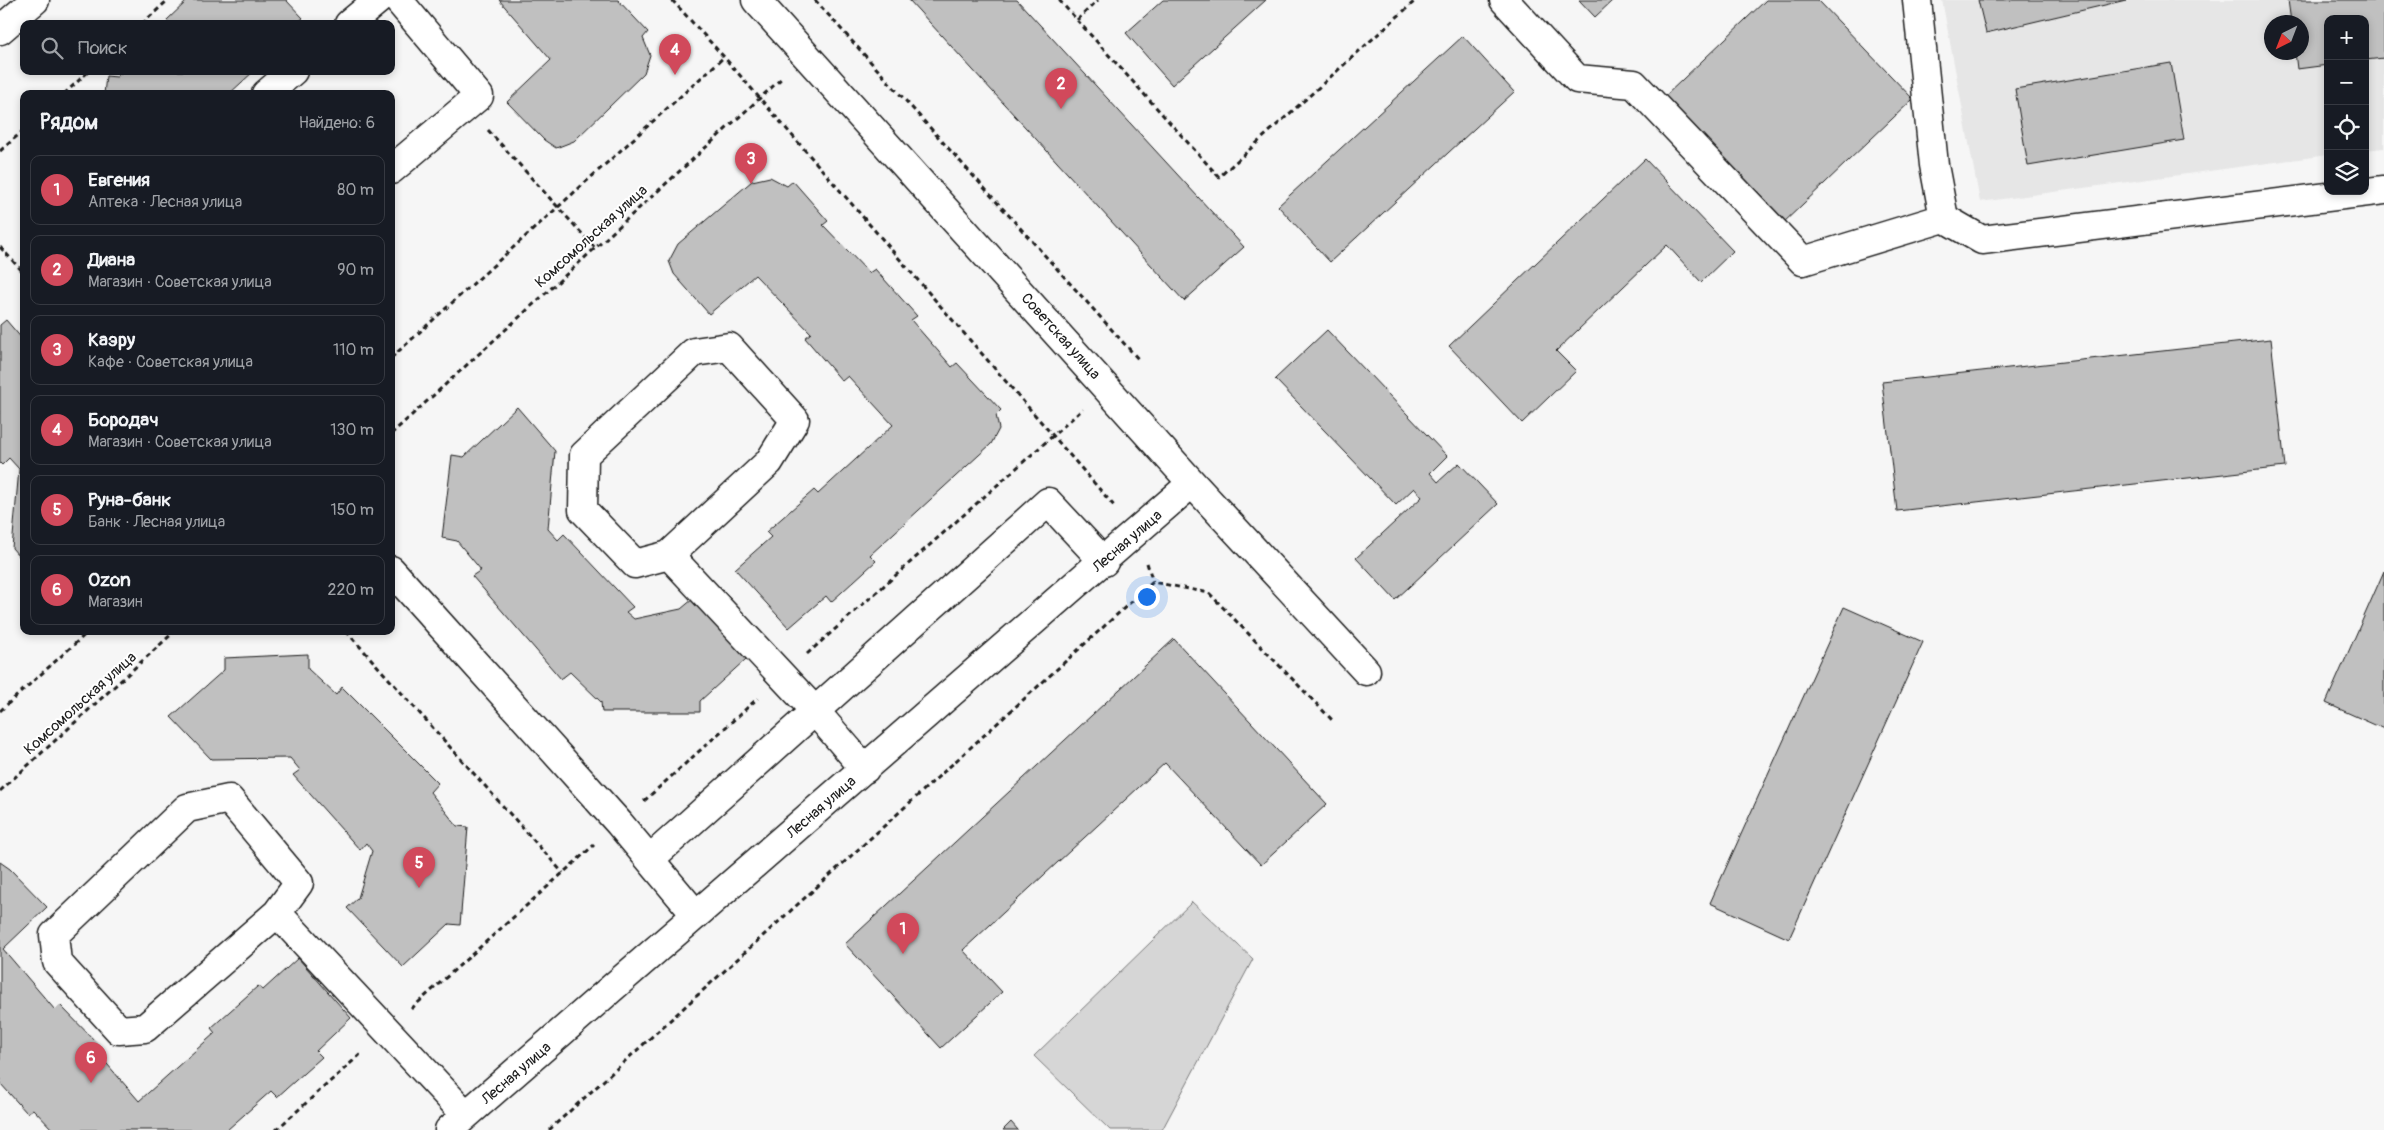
<!DOCTYPE html>
<html lang="ru">
<meta charset="utf-8">
<style>
body{margin:0;font-family:Pangolin,sans-serif;background:#20242c;color:#f1f3f6}
.controls{position:absolute;right:15px;top:15px;display:grid;overflow:hidden;border-radius:10px;box-shadow:0 2px 8px #0003}
.controls button{width:45px;height:45px;display:grid;place-items:center;padding:0;border:0;border-bottom:1px solid #363941;background:#171b24;color:#f1f3f6;font:25px sans-serif}
.compass{position:absolute;left:2264px;top:15px;width:45px;height:45px;border-radius:50%;background:#171b24;box-shadow:0 2px 8px #0003;rotate:222deg}
.you{position:absolute;left:1146px;top:596px;width:18px;height:18px;margin:-12px;border:4px solid #fff;border-radius:50%;background:#1a73e8;box-shadow:0 0 0 8px #1a73e833}
.badge{display:grid;place-items:center;width:32px;height:32px;border-radius:50%;background:#d1495b;color:#fff;font-size:16px;font-weight:700}
.pin{position:absolute;translate:-50% -41px;filter:drop-shadow(0 1px 2px #0008)}
.pin::after{content:'';position:absolute;top:26px;width:18px;height:15px;background:inherit;clip-path:polygon(0 0,100% 0,50% 100%)}
.list{margin:0;padding:0;list-style:none}
h2{display:flex;justify-content:space-between;align-items:center;height:65px;margin:0;padding:0 20px;font-size:21px}
h2 small{font-size:16px;font-weight:400;color:#9ea1a6}
.list li{display:grid;grid-template-columns:32px 1fr auto;gap:15px;align-items:center;box-sizing:border-box;height:70px;margin:0 10px 10px;padding:0 10px;border:1px solid #363941;border-radius:10px}
.list b{display:block;font-size:19px;white-space:nowrap}
.list p{margin:0;font-size:16px;white-space:nowrap;color:#9ea1a6}
.list em{font-size:16px;font-style:normal;color:#9ea1a6}
.icon{flex:none;width:28px;height:28px;fill:none;stroke:currentColor;stroke-width:2;stroke-linecap:round;stroke-linejoin:round}
.map{position:relative;flex:none;width:2384px;height:1130px;overflow:hidden}
.search{position:absolute;background:#171b24;box-shadow:0 2px 8px #0003;left:20px;top:20px;width:375px;height:55px;display:flex;align-items:center;gap:12px;box-sizing:border-box;padding:0 18px;border-radius:10px;color:#9ea1a6;font-size:19px}
.panel{position:absolute;background:#171b24;box-shadow:0 2px 8px #0003;left:20px;top:90px;width:375px;height:545px;border-radius:10px}
.map>svg:first-child{display:block}
.built{fill:#e6e6e6;fill-rule:evenodd}
.green{fill:#d6d6d6;stroke:#797979}
.building{fill:#c0c0c0;stroke:#1c1c1c}
.lines{fill:none;stroke-linecap:round;stroke-linejoin:round}
.minor-casing{stroke:#1c1c1c;stroke-width:31}
.path{stroke:#1c1c1c;stroke-width:3;stroke-dasharray:5 4;stroke-linecap:butt}
.minor{stroke:#fff;stroke-width:28}
.labels{text-anchor:middle;stroke-width:4;stroke-linejoin:round;paint-order:stroke}
.street-label{font-size:15px;fill:#1c1c1c;stroke:#fff}
</style>
<div class="map">
<svg width="2384" height="1130" viewBox="0 0 2384 1130">
<rect width="100%" height="100%" fill="#f6f6f6"/>
<filter id="ink" filterUnits="userSpaceOnUse"><feTurbulence type="fractalNoise" baseFrequency=".02" numOctaves="2"/><feDisplacementMap in="SourceGraphic" scale="10" xChannelSelector="R" yChannelSelector="G"/><feConvolveMatrix kernelMatrix="1 2 1 2 8 2 1 2 1" color-interpolation-filters="sRGB"/></filter>
<g filter="url(#ink)">
<path class="built" d="M1942,0H2384V148L2365,150V19H2328V155L1980,202ZM2272,22H2302V52H2272Z"/>
<path class="green" d="M1192,902L1253,959L1162,1130H1110L1034,1056Z"/>
<path class="building" d="M188,0H286L303,18L296,24H170L167,20Z
M499,0H618L648,32L643,38L650,55L644,73L574,141L556,148L544,140L507,102L551,60Z
M909,0H1017L1244,247L1184,301Z
M1163,0H1266L1172,85L1126,33Z
M1579,0H1613L1595,17Z
M1766,0H1818L1913,99L1781,225L1662,99Z
M1978,0H2126L1986,33Z
M2288,0H2384V58L2365,60V19H2328V65L2297,69L2295,52H2302V22H2291Z
M1463,36L1514,92L1330,262L1278,206Z
M2171,63L2184,140L2028,166L2015,89Z
M123,71H254L229,94H104L106,76L117,77Z
M1645,159L1733,251L1701,282L1667,245L1556,351L1576,371L1522,423L1449,346Z
M770,177L787,186L793,181L828,221L823,225L869,273L875,269L917,316L911,320L952,367L957,363L1001,410L996,415L999,429L991,444L870,555L876,561L831,602L826,596L789,628L735,569L771,537L766,532L814,490L818,494L893,425L848,376L842,381L805,338L811,333L755,275L709,314L674,274L669,261L678,244L752,181Z
M6,320L24,341V562L12,548L19,469L9,458L2,465L0,463V325Z
M1327,330L1447,456L1430,473L1438,482L1459,463L1498,504L1395,600L1356,558L1422,497L1414,488L1396,505L1275,379Z
M2271,339L2285,467L1897,511L1882,382Z
M517,407L555,451L548,529L558,540L564,534L633,607L626,612L634,619L681,609L693,599L746,659L700,701V712H602L601,702L570,672L561,679L472,576L481,570L457,541L442,538L452,455L464,457Z
M2384,571V729L2326,703Z
M1844,607L1923,642L1789,939L1710,903Z
M1174,639L1327,804L1261,865L1165,763L963,950L1002,992L941,1048L845,944Z
M308,654V669L336,695L342,687L438,783L430,792L457,826L468,827L460,925L449,924L403,967L347,908L358,898L372,851L366,843L360,850L293,775L300,770L290,758L211,759L171,717L224,670V658Z
M0,862L10,869L47,907L3,949L55,1010L60,1005L100,1046L95,1050L139,1101L215,1033L211,1028L258,986L263,990L298,958L351,1018L316,1051L322,1057L277,1097L271,1091L227,1130H53L33,1109L27,1113L0,1083Z
M1011,1122L1018,1130H1003Z"/>
<g class="lines">
<defs>
<path id="minor" d="M756,0L1192,483L1366,671
M1504,0L1577,79L1634,84L1803,261L1944,218
M1917,0L1934,165L1944,218L1982,240L2384,190
M349,24L378,0
M0,30L35,0
M266,94L293,71
M391,170L479,96L398,0
M729,347L795,420L769,462L669,555L635,564L583,510L584,455L694,352Z
M669,555L815,711L865,769
M391,570L619,823L696,915
M229,799L299,883L277,913L145,1028L119,1030L57,962L54,935L187,808Z
M650,859L1048,502L1104,562
M277,913L466,1115
M449,1130L1192,483"/>
</defs>
<use href="#minor" class="minor-casing"/>
<path class="path" d="M672,0L724,57L1115,507
M815,0L1139,360
M1059,0L1219,177L1416,0
M1077,20L1098,0
M142,24L168,0
M64,94L89,71
M488,130L595,248
M0,151L24,130
M0,247L24,273
M391,358L724,57
M391,434L782,78
M1147,563L1153,582
M346,631L563,873
M807,654L1083,409
M0,711L89,631
M0,791L175,631
M644,801L758,698
M411,1009L594,845
M276,1130L363,1052
M549,1130L1153,582L1209,593L1334,722"/>
<use href="#minor" class="minor"/>
</g>
</g>
<g class="labels">
<g class="street-label">
<text transform="translate(591 236) rotate(-42)" y="5">Комсомольская улица</text>
<text transform="translate(1061 336) rotate(48)" y="5">Советская улица</text>
<text transform="translate(1127 541) rotate(-41)" y="5">Лесная улица</text>
<text transform="translate(80 703) rotate(-42)" y="5">Комсомольская улица</text>
<text transform="translate(821 807) rotate(-41)" y="5">Лесная улица</text>
<text transform="translate(516 1073) rotate(-41)" y="5">Лесная улица</text>
</g>
</g>
</svg>
<div class="controls">
<button>+</button>
<button>−</button>
<button><svg class="icon" aria-label="locate" viewBox="0 0 24 24"><circle cx="12" cy="12" r="6"/><path d="M12 2v4M12 18v4M2 12h4M18 12h4"/></svg></button>
<button><svg class="icon" aria-label="layers" viewBox="0 0 24 24"><path d="M12 4l9 5-9 5-9-5zM3 14l9 5 9-5"/></svg></button>
</div>
<svg class="compass" viewBox="-18 -18 36 36"><path d="M0-13l5 13h-10z" fill="#e53935"/><path d="M0 13l5-13h-10z" fill="#9ea1a6"/></svg>
<div class="you"></div>
<div class="pin badge" style="left:903px;top:954px">1</div>
<div class="pin badge" style="left:1061px;top:109px">2</div>
<div class="pin badge" style="left:751px;top:184px">3</div>
<div class="pin badge" style="left:675px;top:75px">4</div>
<div class="pin badge" style="left:419px;top:888px">5</div>
<div class="pin badge" style="left:91px;top:1083px">6</div>
<div class="search"><svg class="icon" aria-label="search" viewBox="0 0 24 24"><circle cx="10" cy="10" r="6"/><path d="M15 15l6 6"/></svg>Поиск</div>
<section class="panel">
<h2>Рядом<small>Найдено: 6</small></h2>
<ul class="list">
<li><span class="badge">1</span><div><b>Евгения</b><p>Аптека · Лесная улица</p></div><em>80 m</em></li>
<li><span class="badge">2</span><div><b>Диана</b><p>Магазин · Советская улица</p></div><em>90 m</em></li>
<li><span class="badge">3</span><div><b>Каэру</b><p>Кафе · Советская улица</p></div><em>110 m</em></li>
<li><span class="badge">4</span><div><b>Бородач</b><p>Магазин · Советская улица</p></div><em>130 m</em></li>
<li><span class="badge">5</span><div><b>Руна-банк</b><p>Банк · Лесная улица</p></div><em>150 m</em></li>
<li><span class="badge">6</span><div><b>Ozon</b><p>Магазин</p></div><em>220 m</em></li>
</ul>
</section>
</div>
